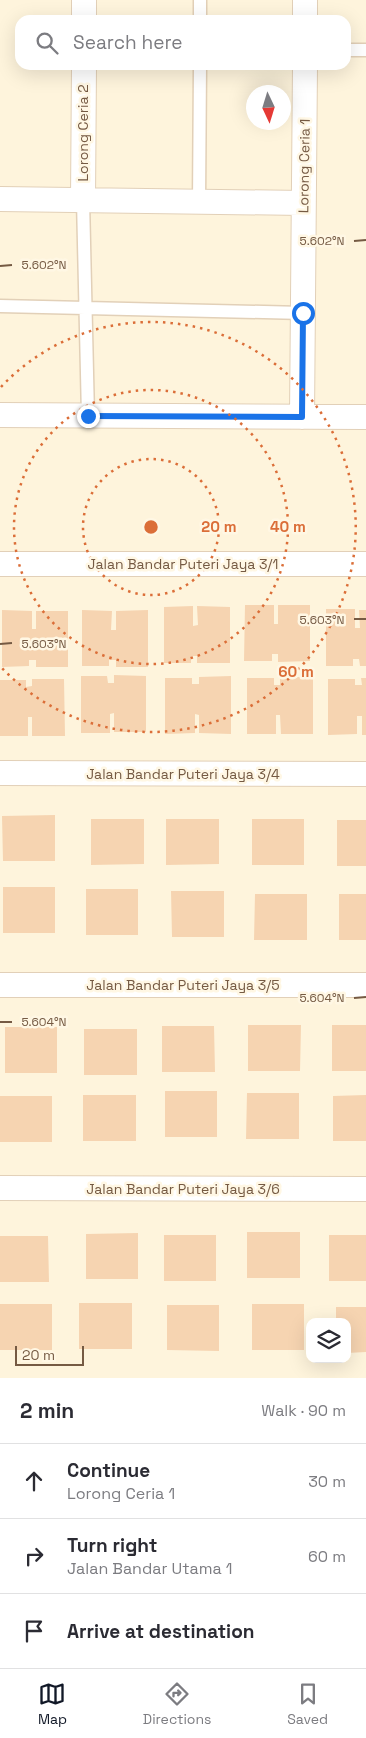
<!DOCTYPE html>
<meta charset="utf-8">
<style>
body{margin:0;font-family:"Space Grotesk",sans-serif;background:#f7f7f7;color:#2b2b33}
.controls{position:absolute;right:15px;bottom:15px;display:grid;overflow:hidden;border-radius:10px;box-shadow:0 5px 20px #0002}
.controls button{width:45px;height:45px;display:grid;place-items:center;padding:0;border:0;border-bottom:1px solid #e1e1e2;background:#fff;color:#2b2b33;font:25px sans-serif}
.compass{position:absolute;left:246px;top:85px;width:45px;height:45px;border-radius:50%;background:#fff;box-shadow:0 5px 20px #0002;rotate:176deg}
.scale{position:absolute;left:15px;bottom:12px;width:69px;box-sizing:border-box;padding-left:5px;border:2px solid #755a43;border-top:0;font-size:14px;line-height:18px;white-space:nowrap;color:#755a43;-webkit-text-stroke:4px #fff7e4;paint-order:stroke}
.stop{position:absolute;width:15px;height:15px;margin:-11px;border:4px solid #1a73e8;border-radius:50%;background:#fff}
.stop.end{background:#1a73e8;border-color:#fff;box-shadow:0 1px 5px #0008}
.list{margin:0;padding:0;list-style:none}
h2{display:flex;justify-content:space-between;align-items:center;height:65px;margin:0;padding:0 20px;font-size:21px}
h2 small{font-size:16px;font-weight:400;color:#7c7c81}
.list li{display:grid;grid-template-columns:32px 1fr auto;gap:15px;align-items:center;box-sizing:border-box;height:75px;padding:0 20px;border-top:1px solid #e1e1e2}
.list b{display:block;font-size:19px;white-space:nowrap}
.list p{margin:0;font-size:16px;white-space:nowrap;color:#7c7c81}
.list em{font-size:16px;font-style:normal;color:#7c7c81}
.icon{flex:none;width:28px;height:28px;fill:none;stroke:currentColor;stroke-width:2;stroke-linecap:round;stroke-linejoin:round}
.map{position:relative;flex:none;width:366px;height:1378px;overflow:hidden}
.search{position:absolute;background:#fff;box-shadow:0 5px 20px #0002;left:15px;right:15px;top:15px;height:55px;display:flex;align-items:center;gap:12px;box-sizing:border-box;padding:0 18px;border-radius:15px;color:#7c7c81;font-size:19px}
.sheet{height:290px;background:#fff}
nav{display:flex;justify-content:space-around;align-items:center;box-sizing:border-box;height:70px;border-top:1px solid #e1e1e2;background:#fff;font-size:14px;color:#7c7c81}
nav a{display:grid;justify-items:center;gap:2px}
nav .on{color:#111827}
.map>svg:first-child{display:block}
.building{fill:#f6d4b1}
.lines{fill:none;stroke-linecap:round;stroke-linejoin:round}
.lane-casing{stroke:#e2d0b8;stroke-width:15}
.street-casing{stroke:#e2d0b8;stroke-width:26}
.lane{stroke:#fff;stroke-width:12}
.street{stroke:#fff;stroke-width:24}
.route{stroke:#1a73e8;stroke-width:6}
.ticks{fill:none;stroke:#755a43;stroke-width:2}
.ring{fill:none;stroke:#db6e38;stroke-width:2.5;stroke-dasharray:2.5 5}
.labels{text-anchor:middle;stroke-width:5;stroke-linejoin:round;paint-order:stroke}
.street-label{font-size:14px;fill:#755a43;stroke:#fff7e4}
.ticks-label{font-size:12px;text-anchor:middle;fill:#755a43;stroke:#fff7e4;stroke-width:5;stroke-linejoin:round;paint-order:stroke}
.centre{fill:#db6e38;stroke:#fff7e4;stroke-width:2.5}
.ring-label{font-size:15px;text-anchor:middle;font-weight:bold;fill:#db6e38;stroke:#fff7e4;stroke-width:5;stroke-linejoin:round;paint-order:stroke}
</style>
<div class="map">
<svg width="366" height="1378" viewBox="0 0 366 1378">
<rect width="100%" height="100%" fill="#fef4dc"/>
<path class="building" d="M245,605H274V624H278V605H310V661L278,662V654H272V661H244Z
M193,606V626L198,625L197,606L230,607V663H197V656H191V663H164V607Z
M326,609H355V628H360L359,610H366V666H360L359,659H353V666H326Z
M2,610L32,611V629H36V611H68V667H36V660H29V666L2,667Z
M82,610L112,611L111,630H116V611L148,610V667H116V660H109V666H82Z
M114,675L146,676V732H114V713L110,714V733H81V676H107L108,683H114Z
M231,676V734L199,733V715L195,714V733L165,734V678H192V684H199V677Z
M280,677H313V734H281L280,715H276V734H247V678H274V685H280Z
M361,678H366V735H362V716H357V734L328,735V679H355V685H362Z
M32,679H64L65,736H32V717H28V736H0V680H26V687L32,686Z
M55,815V861H3L2,816Z
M91,819H144V864L91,865Z
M166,819H219V864L166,865Z
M252,819H304V865H252Z
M337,820H366V866H337Z
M3,887H55V933H3Z
M86,889H138V935H86Z
M171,891H224V937H172Z
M255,894H307V940H254Z
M339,894H366V940H339Z
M248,1025H301L300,1071H248Z
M332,1025H366V1071H332Z
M162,1026H214L215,1072H162Z
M5,1027H57V1073H5Z
M84,1029H137V1075H84Z
M165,1091H217V1137H165Z
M247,1093H299V1139H246Z
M83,1095H136V1141H83Z
M366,1095V1141H333V1096Z
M0,1096H52V1142H0Z
M247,1232H300V1278H247Z
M138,1233V1279H86V1234Z
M164,1235H216V1281H164Z
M329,1235H366V1281H329Z
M0,1236H48L49,1282H0Z
M79,1303H132V1349H79Z
M0,1304H52V1350H0Z
M252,1304H304V1350H252Z
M167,1305H219V1351L167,1350Z
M336,1307H366V1352L347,1353V1322H336Z"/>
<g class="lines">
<defs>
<path id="lane" d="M200,20V0
M346,50H366
M83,200L88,416
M199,202L200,65
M0,306L303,313"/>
<path id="street" d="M84,20V0
M305,20V0
M0,199L303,203
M83,200L84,65
M0,415L366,417
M302,417L305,65
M0,564H366
M0,773L366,774
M0,985H366
M0,1188L366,1189"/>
</defs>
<use href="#lane" class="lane-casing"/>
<use href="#street" class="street-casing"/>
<use href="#lane" class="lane"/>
<use href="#street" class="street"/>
</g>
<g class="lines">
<path class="route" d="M88,416L302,417L303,313"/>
</g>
<path class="ticks" d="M354,241L366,240M0,266L12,265M354,619H366M0,644L12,643M354,998L366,997M0,1022H12"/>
<g class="ring">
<circle cx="151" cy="527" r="68"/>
<circle cx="151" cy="527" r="137"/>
<path d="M1 387A205 205 0 1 1 1 667"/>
</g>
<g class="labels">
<g class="street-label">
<text transform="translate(83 133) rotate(-90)" y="5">Lorong Ceria 2</text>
<text transform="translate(304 166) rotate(-89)" y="5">Lorong Ceria 1</text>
<text x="183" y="569">Jalan Bandar Puteri Jaya 3/1</text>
<text x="183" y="779">Jalan Bandar Puteri Jaya 3/4</text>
<text x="183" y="990">Jalan Bandar Puteri Jaya 3/5</text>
<text x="183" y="1194">Jalan Bandar Puteri Jaya 3/6</text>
</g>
</g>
<g class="ticks-label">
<text x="322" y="245">5.602°N</text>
<text x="44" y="269">5.602°N</text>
<text x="322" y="624">5.603°N</text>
<text x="44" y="648">5.603°N</text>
<text x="322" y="1002">5.604°N</text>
<text x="44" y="1026">5.604°N</text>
</g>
<circle cx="151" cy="527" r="8" class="centre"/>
<g class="ring-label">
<text x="219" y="532">20 m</text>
<text x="288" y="532">40 m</text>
<text x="296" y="677">60 m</text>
</g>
</svg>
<div class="controls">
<button><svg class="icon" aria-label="layers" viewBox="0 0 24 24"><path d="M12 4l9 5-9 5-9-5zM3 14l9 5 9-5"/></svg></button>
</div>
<svg class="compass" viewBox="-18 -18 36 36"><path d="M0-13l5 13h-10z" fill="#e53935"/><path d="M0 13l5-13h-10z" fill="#7c7c81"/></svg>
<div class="scale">20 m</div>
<div class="stop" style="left:303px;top:313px"></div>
<div class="stop end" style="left:88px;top:416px"></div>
<div class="search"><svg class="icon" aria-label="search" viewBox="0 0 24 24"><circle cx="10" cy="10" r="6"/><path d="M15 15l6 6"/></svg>Search here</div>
</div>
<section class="sheet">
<h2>2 min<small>Walk · 90 m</small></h2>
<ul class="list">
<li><svg class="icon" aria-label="ahead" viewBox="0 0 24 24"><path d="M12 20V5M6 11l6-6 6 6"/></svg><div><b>Continue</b><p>Lorong Ceria 1</p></div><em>30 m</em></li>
<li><svg class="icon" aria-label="right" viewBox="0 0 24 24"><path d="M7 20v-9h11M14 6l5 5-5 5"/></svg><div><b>Turn right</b><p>Jalan Bandar Utama 1</p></div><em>60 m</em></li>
<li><svg class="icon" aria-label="arrive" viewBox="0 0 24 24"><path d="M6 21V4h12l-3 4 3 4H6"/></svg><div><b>Arrive at destination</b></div></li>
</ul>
</section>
<nav>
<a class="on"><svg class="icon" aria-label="map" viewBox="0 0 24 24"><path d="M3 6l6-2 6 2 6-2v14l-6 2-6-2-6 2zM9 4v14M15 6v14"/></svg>Map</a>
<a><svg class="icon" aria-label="directions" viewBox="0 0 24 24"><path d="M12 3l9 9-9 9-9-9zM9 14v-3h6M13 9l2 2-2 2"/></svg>Directions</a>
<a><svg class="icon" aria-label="saved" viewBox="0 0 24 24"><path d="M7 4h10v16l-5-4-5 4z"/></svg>Saved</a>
</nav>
